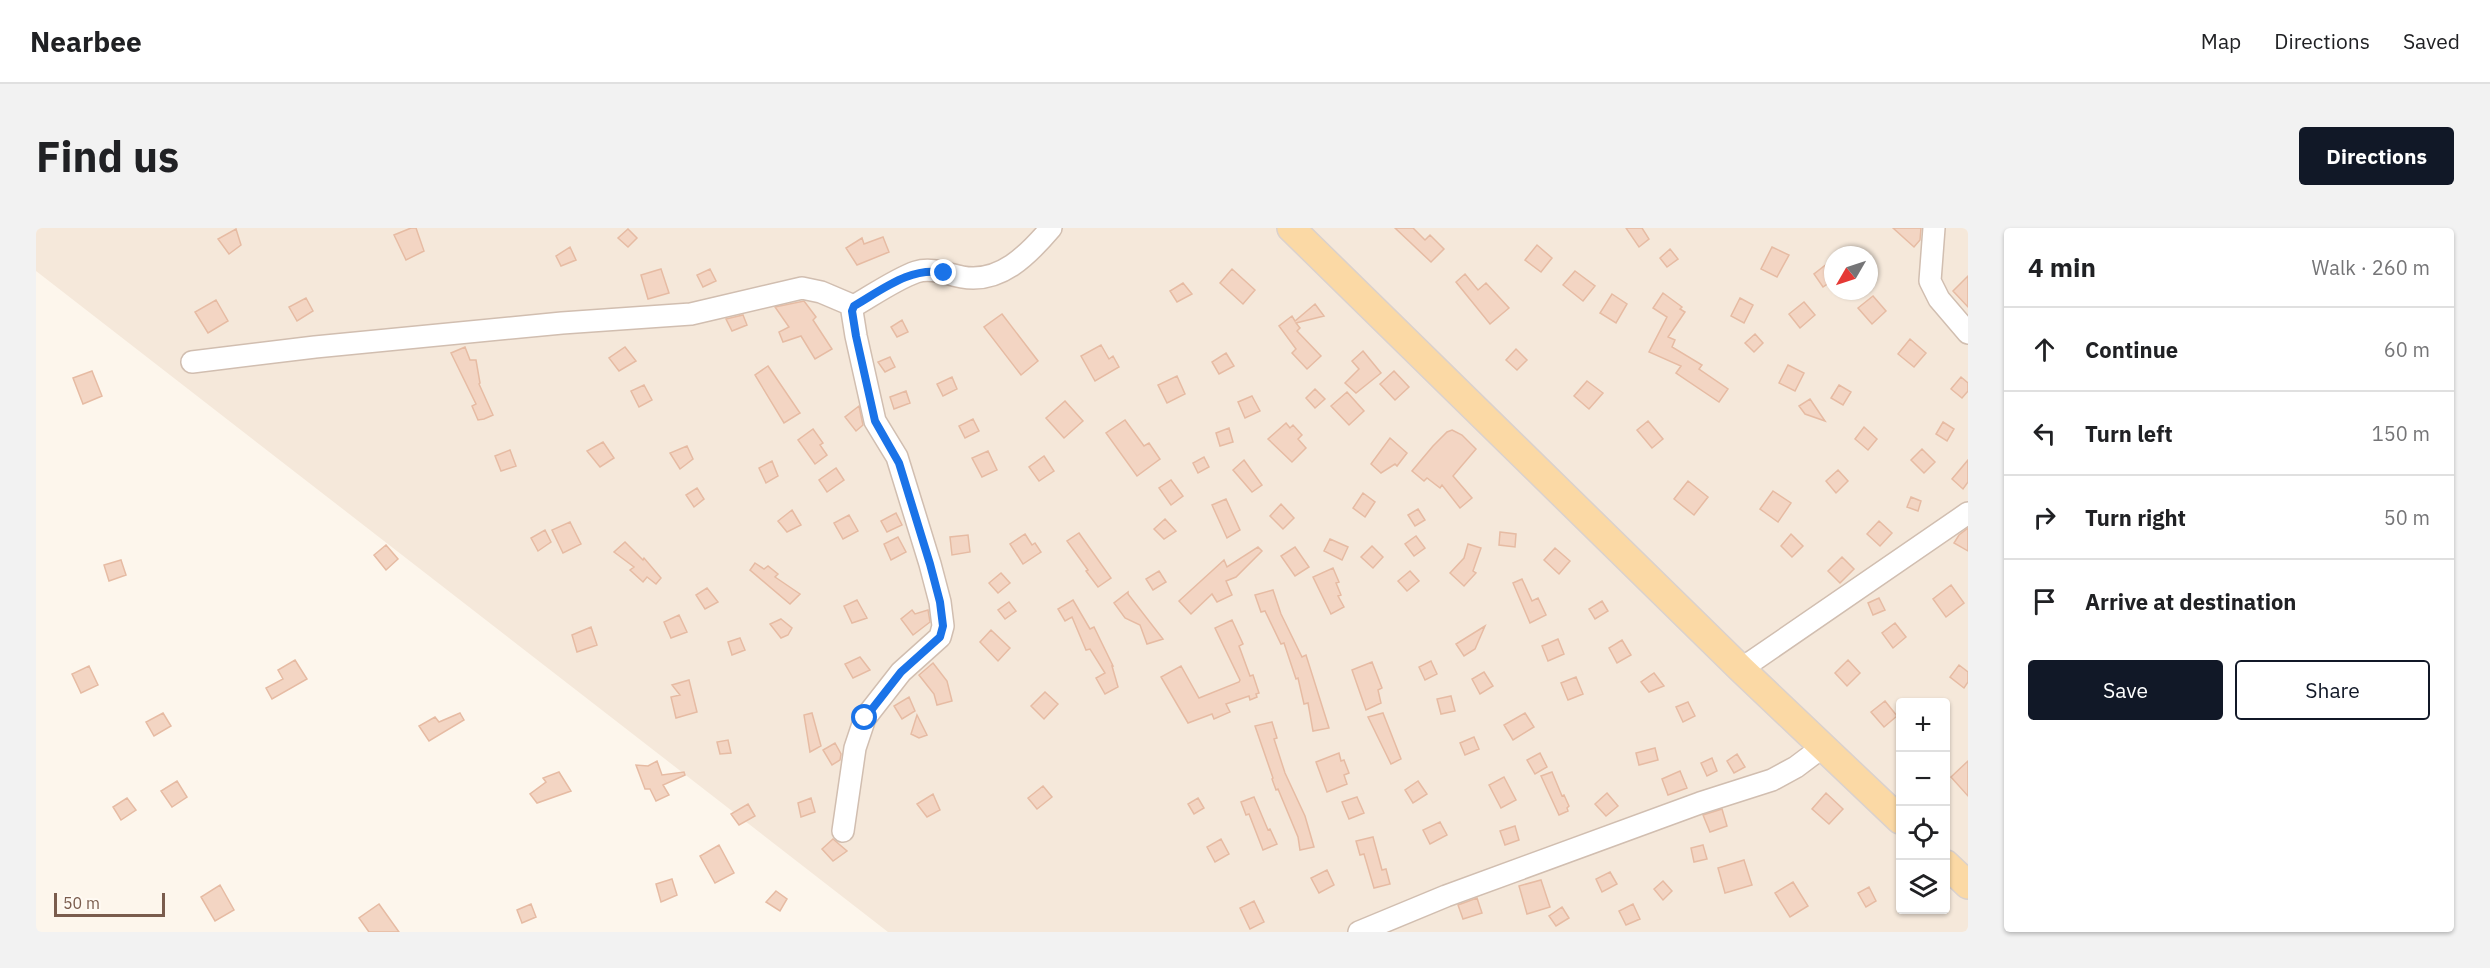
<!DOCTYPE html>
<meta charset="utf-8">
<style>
body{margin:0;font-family:"IBM Plex Sans",sans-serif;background:#f2f2f2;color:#202124}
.controls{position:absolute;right:18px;bottom:18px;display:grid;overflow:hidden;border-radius:6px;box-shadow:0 2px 4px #0004}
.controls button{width:54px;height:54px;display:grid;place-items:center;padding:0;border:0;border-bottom:2px solid #e0e0e0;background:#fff;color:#202124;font:30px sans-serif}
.compass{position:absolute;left:1788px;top:18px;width:54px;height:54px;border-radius:50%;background:#fff;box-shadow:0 2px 4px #0004;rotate:231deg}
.scale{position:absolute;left:18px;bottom:15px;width:111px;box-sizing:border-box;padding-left:6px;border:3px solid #7a5c4d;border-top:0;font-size:16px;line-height:21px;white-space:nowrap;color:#7a5c4d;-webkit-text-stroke:4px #fffaf3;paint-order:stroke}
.stop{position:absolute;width:18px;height:18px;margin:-14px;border:4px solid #1a73e8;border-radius:50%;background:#fff}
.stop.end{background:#1a73e8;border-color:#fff;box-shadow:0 2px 6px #0008}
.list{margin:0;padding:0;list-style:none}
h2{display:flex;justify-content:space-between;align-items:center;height:78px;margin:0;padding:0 24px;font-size:26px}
h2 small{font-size:20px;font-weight:400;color:#757577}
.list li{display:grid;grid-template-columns:39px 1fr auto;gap:18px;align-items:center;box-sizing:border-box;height:84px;padding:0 24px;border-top:2px solid #e0e0e0}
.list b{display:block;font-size:22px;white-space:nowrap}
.list em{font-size:20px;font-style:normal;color:#757577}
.actions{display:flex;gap:12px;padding:18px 24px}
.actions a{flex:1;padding:14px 0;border:2px solid #111827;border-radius:6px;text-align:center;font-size:21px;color:#111827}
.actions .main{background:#111827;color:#fff}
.icon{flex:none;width:33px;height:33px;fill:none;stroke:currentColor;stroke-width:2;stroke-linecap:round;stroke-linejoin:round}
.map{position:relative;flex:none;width:1932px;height:704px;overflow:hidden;border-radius:6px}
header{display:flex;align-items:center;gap:36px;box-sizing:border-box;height:84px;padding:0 30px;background:#fff;border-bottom:2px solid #e0e0e0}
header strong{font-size:28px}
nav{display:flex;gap:33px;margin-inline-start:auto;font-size:21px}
.intro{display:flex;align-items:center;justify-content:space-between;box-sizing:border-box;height:144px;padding:0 36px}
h1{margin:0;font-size:42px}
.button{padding:15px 27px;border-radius:6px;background:#111827;color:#fff;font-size:21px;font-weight:700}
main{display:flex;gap:36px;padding:0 36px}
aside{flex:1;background:#fff;border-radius:6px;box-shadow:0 2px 4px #0004}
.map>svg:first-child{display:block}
.residential{fill:#f5e8da;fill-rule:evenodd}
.building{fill:#f3d5c3;stroke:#e6bba3;stroke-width:1.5}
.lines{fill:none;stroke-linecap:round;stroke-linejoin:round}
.minor-casing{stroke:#d1beb0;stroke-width:24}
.major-casing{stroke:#dad1cd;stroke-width:30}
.minor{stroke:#fff;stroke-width:21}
.major{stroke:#fbd9a5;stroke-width:27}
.route{stroke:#1a73e8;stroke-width:8}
</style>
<header>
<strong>Nearbee</strong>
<nav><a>Map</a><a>Directions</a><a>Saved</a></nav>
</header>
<div class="intro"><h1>Find us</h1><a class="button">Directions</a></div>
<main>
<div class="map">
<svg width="1932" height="704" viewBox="0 0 1932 704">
<rect width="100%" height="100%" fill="#fdf6ec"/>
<path class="residential" d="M0,0H1932V704H852L0,43ZM1797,27H1833V63H1797ZM1864,475H1910V682H1864Z"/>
<path class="building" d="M375,0H380L388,23L370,32L358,7Z
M1359,0H1377L1389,12L1394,7L1408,21L1395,34Z
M1590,0H1606L1613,11L1603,19Z
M1857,0H1885L1884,12L1878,19Z
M200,1L205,17L193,26L182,11Z
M592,1L601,10L592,19L582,10Z
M847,9L853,24L821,37L810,20L826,10L828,16Z
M1501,17L1516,30L1505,44L1489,32Z
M534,19L540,32L525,38L520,28Z
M1736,19L1753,27L1741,49L1725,41Z
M1634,21L1642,31L1631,39L1624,30Z
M1792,35L1797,42V52L1787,59L1778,46Z
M625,41L633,65L612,71L605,47Z
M674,41L680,53L667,59L661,47Z
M1196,41L1219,62L1207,76L1184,55Z
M1539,43L1559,58L1547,73L1527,57Z
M1429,46L1442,62L1450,55L1473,80L1454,96L1420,54Z
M1932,48V79L1917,63Z
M1147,55L1156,66L1141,74L1134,63Z
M1627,65L1646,79L1644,81L1649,84L1632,109L1639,112L1636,119L1666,137L1663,141L1692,161L1683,174L1640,145L1645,138L1613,124L1631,89L1617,80Z
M1576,66L1591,76L1580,95L1564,85Z
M1837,68L1850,83L1836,96L1822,80Z
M270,70L277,83L261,93L253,79Z
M1704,70L1717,77L1708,95L1695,88Z
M180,72L192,93L172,105L159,84Z
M768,73L780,89L777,92L796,121L779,131L765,108L747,114L743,104L753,99L739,79Z
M1768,74L1779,87L1764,100L1753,86Z
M1279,76L1288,88L1260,95L1264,100L1261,103L1285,128L1271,141L1256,125L1260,121L1243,98L1256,88L1259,93Z
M966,86L1002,133L985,147L948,99Z
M707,87L711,97L696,103L690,91Z
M866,92L872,104L861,109L855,99Z
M1719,106L1727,115L1718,124L1709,115Z
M1874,111L1890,125L1878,139L1862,126Z
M1065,117L1073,131L1077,128L1083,139L1059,153L1045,128Z
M429,119L434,132H440L444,155L443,156L457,187L448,191L442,192L436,178L440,176L415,125Z
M589,119L600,133L583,143L573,130Z
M1480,121L1491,132L1481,142L1470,132Z
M1327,123L1345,145L1320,165L1309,155L1323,141L1316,133Z
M1190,125L1198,138L1183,146L1176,134Z
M854,129L859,139L849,144L842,134Z
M1752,137L1768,145L1759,163L1743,155Z
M732,138L764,185L748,195L719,147Z
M56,143L66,168L47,176L37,150Z
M1358,143L1373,159L1359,172L1344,156Z
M1141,148L1149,166L1131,175L1122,157Z
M916,149L921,161L907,168L901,156Z
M1925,149L1932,155V163L1926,170L1915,161Z
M1551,153L1567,165L1553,181L1538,168Z
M608,157L616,172L603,179L595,163Z
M1803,157L1815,164L1807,177L1795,170Z
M1279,161L1289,171L1279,180L1270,170Z
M870,163L874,175L858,181L854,169Z
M1311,164L1328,183L1313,197L1295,178Z
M1216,168L1224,183L1209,190L1202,174Z
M1774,171L1789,193L1769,186L1763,178Z
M1029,173L1047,193L1028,210L1010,190Z
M823,178L827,197L820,203L809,189Z
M937,191L943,203L929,210L923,198Z
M1089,192L1108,218L1113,215L1124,231L1101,248L1070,205Z
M1612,193L1627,211L1616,220L1601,202Z
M1907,194L1918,201L1911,213L1900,206Z
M1250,195L1254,200L1257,197L1266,207L1262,211L1270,220L1256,234L1232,211Z
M1828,199L1841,211L1832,222L1819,211Z
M1193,200L1197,214L1184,218L1180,205Z
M777,201L787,215L784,217L791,227L779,236L762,212Z
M1416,202L1426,207L1440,221L1417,248L1436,270L1424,280L1406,257L1404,260L1391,250L1388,253L1376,243L1397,218L1411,204Z
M1354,210L1371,225L1361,238L1359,236L1345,245L1335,236Z
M567,214L578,230L564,239L551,223Z
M651,218L657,231L644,241L634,225Z
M1886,221L1899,234L1888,245L1875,232Z
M474,222L480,238L465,243L459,228Z
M952,223L961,242L946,249L936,230Z
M1008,228L1018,243L1003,253L993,239Z
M1168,229L1173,239L1162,245L1157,235Z
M1208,232L1226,257L1216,264L1197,242Z
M1932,232V254L1927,261L1916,251Z
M736,233L742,248L730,255L723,240Z
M800,240L808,252L791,264L783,252Z
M1802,242L1812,253L1800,265L1790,253Z
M1135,252L1147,268L1135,277L1123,260Z
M1652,253L1672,269L1658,287L1638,271Z
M661,260L668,271L658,279L650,267Z
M1737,263L1755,275L1742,294L1724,281Z
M1327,265L1339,274L1329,289L1317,280Z
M1875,269L1885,273L1882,283L1871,279Z
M1190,271L1204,302L1191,310L1176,277Z
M1245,276L1258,290L1247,301L1234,288Z
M1382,281L1389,292L1379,298L1372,287Z
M756,282L765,297L751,304L742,293Z
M860,285L866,297L851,304L845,293Z
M813,287L822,303L807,311L798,295Z
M1129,291L1140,303L1128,311L1118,301Z
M1843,293L1856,305L1844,318L1831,306Z
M534,294L545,316L527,325L516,302Z
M1932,300V323L1918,315L1923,307Z
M509,302L515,314L502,323L495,310Z
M1464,304L1480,306L1479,319L1463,317Z
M1043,305L1075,350L1062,359L1050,343L1052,342L1031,313Z
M989,306L996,317L999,315L1005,324L987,336L974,316Z
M1755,306L1767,318L1756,329L1745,318Z
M932,307L934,324L916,327L914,309Z
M1380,308L1389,320L1378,328L1369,316Z
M862,309L870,324L855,332L848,316Z
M1294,311L1312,319L1306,332L1288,323Z
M589,314L607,332L608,330L625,350L620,356L611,349L607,354L594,342L598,339L578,324Z
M1432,316L1445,320L1437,343L1440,345L1428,358L1414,345L1428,330Z
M350,317L362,331L350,342L338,327Z
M1336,318L1347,329L1337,340L1325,329Z
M1222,319L1226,323L1200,349L1190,353L1196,367L1181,374L1176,366L1155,386L1143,373L1188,332L1191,339Z
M1259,319L1273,339L1259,348L1245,328Z
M1519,320L1534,333L1523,346L1508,332Z
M1806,329L1818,341L1804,355L1792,343Z
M85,332L90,347L73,353L68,337Z
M719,335L728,341L732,338L742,346L739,349L764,366L754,376L714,342Z
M1297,340L1303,354L1300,355L1305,367L1302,368L1308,379L1295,386L1277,349Z
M1123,343L1130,354L1117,362L1110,351Z
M1374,343L1383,353L1371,363L1362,353Z
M965,345L974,355L962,365L953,355Z
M1486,351L1496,373L1502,370L1510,387L1494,395L1477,355Z
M1915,357L1928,375L1910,389L1897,371Z
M671,360L682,374L669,381L660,367Z
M1237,362L1245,386L1266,429L1270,427L1293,500L1277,503L1272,475L1268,476L1262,450L1260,451L1248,415L1245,416L1229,383L1225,384L1219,367Z
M1092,364V366L1127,411L1111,416L1104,397L1089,390L1078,375Z
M1843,370L1849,382L1837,387L1832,375Z
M821,372L831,390L816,395L808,378Z
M1037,372L1054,401L1058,399L1077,438H1076L1082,459L1069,466L1060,450L1069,445L1054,421L1050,422L1036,389L1029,393L1022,381Z
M1566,373L1572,383L1559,391L1553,381Z
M973,374L980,383L969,391L962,382Z
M876,382L879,386L892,382L894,394L877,407L865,391Z
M643,387L651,404L635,410L628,394Z
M745,391L756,400L752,407L745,410L734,396Z
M1196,392L1207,416L1203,418L1214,448L1217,447L1223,465L1220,466L1221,469L1214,472L1213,468L1190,476L1194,484L1178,491L1176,486L1152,495L1125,449L1145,438L1163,470L1203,454L1204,452L1179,400Z
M1859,395L1870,409L1857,420L1846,405Z
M1449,398L1439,421L1428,428L1420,416Z
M555,399L561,417L541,424L536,407Z
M955,402L974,420L962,433L944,414Z
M704,410L709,422L696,427L692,414Z
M1522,411L1528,426L1512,433L1506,418Z
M1586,412L1595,427L1581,435L1573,420Z
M824,429L834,442L817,450L809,436Z
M259,432L271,451L236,471L230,460L247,451L242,442Z
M1812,432L1824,445L1811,458L1799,445Z
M1395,433L1401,446L1389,452L1383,439Z
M1336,434L1346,460L1342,462L1345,475L1330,482L1316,442Z
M897,435L911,453L916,473L901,477L898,466L883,447Z
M1923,437L1932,444V454L1928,460L1914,449Z
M53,438L62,457L45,465L36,446Z
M1448,444L1457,458L1444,466L1436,451Z
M1618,445L1628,458L1613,464L1605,454Z
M1540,449L1547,466L1532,472L1525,455Z
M653,452L661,484L640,490L635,469L644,467L636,457Z
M1009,464L1022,476L1008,491L995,478Z
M1415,468L1419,483L1405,486L1401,471Z
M873,469L879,483L866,491L858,478Z
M1849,473L1861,488L1848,499L1835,484Z
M1652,474L1659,488L1647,494L1640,479Z
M127,485L135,498L118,508L110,494Z
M424,485L428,492L393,513L383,498L399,489L403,494Z
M776,485L785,518L774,524L768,487Z
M1347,485L1365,531L1355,536L1332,489Z
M1489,485L1498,499L1477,512L1468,497Z
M881,487L891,507L883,510L875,506Z
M1236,494L1241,510L1238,511L1249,545L1269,588L1278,619L1264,622L1262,609L1242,561L1240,562L1236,551L1237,550L1219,498Z
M1438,509L1443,521L1429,527L1424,515Z
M692,512L695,525L684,526L681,514Z
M799,515L805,526L804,532L796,537L787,522Z
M1619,520L1622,532L1603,537L1600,525Z
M1303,525L1305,533L1308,532L1313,545L1308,547L1311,556L1291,564L1280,534Z
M1504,525L1511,539L1499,546L1491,532Z
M1701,526L1709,539L1698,545L1691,533Z
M1676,530L1681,543L1671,548L1665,535Z
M621,533L626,547L648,544L649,547L627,557L633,567L620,573L614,561H609L600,537L612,538Z
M1932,533V568L1915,549Z
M1644,543L1651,560L1632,567L1626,551Z
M523,544L535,563L501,575L494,566L510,554L507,550Z
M1516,544L1526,568L1528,567L1533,578L1531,580L1532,583L1523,587L1505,548Z
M1468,549L1480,572L1465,580L1453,557Z
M141,553L151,569L136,579L125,563Z
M1382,553L1391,566L1377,575L1369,562Z
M1007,558L1016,569L1001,581L992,570Z
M1571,565L1582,578L1570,588L1559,576Z
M1790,565L1807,581L1793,596L1776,581Z
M897,566L904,582L891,589L881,576Z
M1218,569L1232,602L1234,601L1241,616L1227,622L1213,586L1210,587L1205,574Z
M1321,569L1328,585L1313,591L1306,574Z
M91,570L100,582L85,592L77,579Z
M775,570L779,584L765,589L762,575Z
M1162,570L1168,580L1158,586L1152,576Z
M712,576L719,588L703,597L695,586Z
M1686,581L1691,598L1674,604L1667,587Z
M1404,594L1411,607L1394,616L1387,602Z
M1479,598L1483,612L1469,617L1464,603Z
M1337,609L1346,642L1350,641L1354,656L1338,660L1328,626L1324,627L1320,613Z
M797,611L811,623L797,633L786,621Z
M1185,611L1193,626L1179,634L1171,619Z
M683,617L698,645L679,655L664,628Z
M1667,617L1671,631L1658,634L1655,620Z
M1708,632L1716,657L1689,665L1682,640Z
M1291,642L1298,657L1283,665L1275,650Z
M1574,644L1581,656L1566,664L1560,651Z
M636,651L641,667L625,674L620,656Z
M1505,652L1514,679L1491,686L1483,658Z
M1627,653L1636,663L1627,672L1618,661Z
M1757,654L1772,678L1754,689L1739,665Z
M184,657L198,682L179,693L165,669Z
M1833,659L1840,673L1830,679L1822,665Z
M740,663L751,671L744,683L730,674Z
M1441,670L1446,685L1427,691L1422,677Z
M1218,673L1228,694L1214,701L1204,680Z
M343,676L363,704H333L323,690Z
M495,676L500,689L486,695L481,682Z
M1597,676L1604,691L1590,697L1583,683Z
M1526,679L1533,690L1520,698L1513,688Z"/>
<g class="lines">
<defs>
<path id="minor" d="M1898,0L1894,53L1903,71L1932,105
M156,134L279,119L526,95L655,86L766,60L785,64L818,78C837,67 860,51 880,44C895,39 911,46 926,49C964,56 992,27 1015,0
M1705,441L1932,285
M807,603L819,520L829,490L865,444L904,409L907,398L904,374L894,336L861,229L839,193L820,108L816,83L818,78
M1323,704L1410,668L1664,575L1736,552L1760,539L1788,518"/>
<path id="major" d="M1255,0L1705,441L1864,592
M1910,636L1932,657"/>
</defs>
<use href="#minor" class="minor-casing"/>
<use href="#major" class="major-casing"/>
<use href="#minor" class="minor"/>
<use href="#major" class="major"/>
</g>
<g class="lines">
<path class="route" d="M829,490L865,444L904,409L907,398L904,374L894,336L863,235L839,193L820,108L816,83L818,78C846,62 875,38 908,45"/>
</g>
</svg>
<div class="controls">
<button>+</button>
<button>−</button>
<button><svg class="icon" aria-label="locate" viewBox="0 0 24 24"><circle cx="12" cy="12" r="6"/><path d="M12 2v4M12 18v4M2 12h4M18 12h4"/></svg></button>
<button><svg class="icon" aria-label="layers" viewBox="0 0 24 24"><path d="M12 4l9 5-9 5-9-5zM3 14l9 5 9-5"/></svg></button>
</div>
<svg class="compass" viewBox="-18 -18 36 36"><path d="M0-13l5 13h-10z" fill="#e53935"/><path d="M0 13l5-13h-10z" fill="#757577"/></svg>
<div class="scale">50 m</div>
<div class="stop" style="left:829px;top:490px"></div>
<div class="stop end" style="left:908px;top:45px"></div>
</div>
<aside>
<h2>4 min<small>Walk · 260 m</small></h2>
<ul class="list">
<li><svg class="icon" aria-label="ahead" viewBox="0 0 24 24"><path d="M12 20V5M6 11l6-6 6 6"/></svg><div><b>Continue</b></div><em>60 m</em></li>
<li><svg class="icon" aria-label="left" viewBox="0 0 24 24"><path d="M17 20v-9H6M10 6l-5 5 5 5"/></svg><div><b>Turn left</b></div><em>150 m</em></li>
<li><svg class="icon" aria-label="right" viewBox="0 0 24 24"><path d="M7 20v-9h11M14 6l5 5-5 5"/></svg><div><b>Turn right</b></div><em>50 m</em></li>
<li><svg class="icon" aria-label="arrive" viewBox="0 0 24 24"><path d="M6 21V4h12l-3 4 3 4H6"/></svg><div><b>Arrive at destination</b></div></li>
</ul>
<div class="actions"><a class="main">Save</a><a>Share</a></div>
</aside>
</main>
